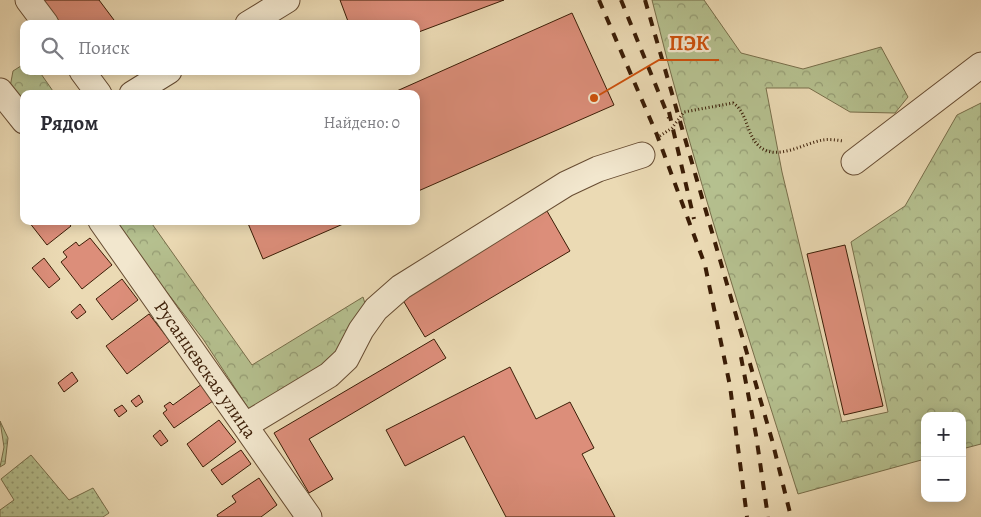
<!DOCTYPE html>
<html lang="ru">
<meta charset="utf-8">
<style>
body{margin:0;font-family:Alegreya,serif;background:#f7f7f7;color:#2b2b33}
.controls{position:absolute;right:15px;bottom:15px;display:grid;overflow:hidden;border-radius:10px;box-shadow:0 2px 12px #0003}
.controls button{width:45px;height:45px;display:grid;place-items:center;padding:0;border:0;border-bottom:1px solid #e1e1e2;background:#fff;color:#2b2b33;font:25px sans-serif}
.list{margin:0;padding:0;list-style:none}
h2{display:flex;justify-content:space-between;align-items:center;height:65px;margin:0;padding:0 20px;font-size:21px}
h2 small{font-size:16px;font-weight:400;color:#7c7c81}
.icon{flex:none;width:28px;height:28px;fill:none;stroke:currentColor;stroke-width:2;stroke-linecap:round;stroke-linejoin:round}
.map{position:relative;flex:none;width:981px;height:517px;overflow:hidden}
.search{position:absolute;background:#fff;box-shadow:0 2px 12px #0003;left:20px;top:20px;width:400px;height:55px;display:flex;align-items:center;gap:12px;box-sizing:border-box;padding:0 18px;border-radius:10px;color:#7c7c81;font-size:19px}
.panel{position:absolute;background:#fff;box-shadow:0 2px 12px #0003;left:20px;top:90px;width:400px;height:135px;border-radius:10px}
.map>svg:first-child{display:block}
.forest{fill:url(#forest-crowns);stroke:#786e4a}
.wetland{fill:url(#wetland-marsh);stroke:#786e4a}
.garden{fill:url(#garden-dots);stroke:#786e4a}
.building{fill:#dc8e7a;stroke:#3b1d06}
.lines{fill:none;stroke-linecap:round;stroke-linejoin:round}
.minor-casing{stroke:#674c32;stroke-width:27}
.path{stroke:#3b1d06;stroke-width:3;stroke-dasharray:1 2.5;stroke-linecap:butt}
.minor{stroke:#f2e7ce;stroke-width:25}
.rail{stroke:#3b1d06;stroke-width:4;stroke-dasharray:9 9;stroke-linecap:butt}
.labels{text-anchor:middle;stroke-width:4.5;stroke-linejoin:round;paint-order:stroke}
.street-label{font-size:19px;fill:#3b1d06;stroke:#f2e7ce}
.leader{fill:none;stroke:#ce500b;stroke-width:2}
.callout-dot{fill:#ce500b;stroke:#f2e7ce;stroke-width:2}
.callout-label{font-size:20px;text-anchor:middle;font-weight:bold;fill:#ce500b;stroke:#f2e7ce;stroke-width:4.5;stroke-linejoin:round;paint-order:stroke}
</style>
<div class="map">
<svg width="981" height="517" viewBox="0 0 981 517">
<defs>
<pattern id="forest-crowns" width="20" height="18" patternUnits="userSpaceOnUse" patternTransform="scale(1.25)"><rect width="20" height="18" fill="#b5c08f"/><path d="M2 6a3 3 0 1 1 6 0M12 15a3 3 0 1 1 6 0" fill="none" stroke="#949b73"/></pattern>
<pattern id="wetland-marsh" width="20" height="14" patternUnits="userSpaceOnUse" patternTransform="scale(1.25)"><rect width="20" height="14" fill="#b5c08f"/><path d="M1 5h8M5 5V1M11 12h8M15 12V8" fill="none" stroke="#949b73"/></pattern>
<pattern id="garden-dots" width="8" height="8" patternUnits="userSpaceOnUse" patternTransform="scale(1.25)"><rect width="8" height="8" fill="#b5c08f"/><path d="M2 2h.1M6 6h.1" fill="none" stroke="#949b73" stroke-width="1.8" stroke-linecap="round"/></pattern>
</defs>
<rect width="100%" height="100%" fill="#ebdab4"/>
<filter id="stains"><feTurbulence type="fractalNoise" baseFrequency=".004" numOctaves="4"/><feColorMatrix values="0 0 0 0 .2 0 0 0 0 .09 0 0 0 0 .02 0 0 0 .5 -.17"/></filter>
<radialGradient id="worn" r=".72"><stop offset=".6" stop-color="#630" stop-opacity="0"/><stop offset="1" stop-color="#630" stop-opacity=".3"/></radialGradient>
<path class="forest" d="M652,0H704L741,53L803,69L881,47L908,97L895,113L850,112L809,88H766L782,172L842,422L888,412L851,242L905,206L957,115L981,103V444L962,449V416H925V459L798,494C746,330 693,167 652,0Z
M24,64V71H39L55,94H24V110L10,87L13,71Z
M112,221H150L252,365L363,297L368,313L339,358L252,414L203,339Z"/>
<path class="wetland" d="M0,421L8,438L5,464L0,467L4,447Z"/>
<path class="garden" d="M31,455L69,500L93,488L109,513L103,517H0V510L14,500L1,479Z"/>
<path class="building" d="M43,0H99L117,24H60Z
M340,0H504L416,33V24H349Z
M572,13L614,105L416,192V94H390Z
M547,211L570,251L425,337L401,297Z
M67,221L71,226L47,245L29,222Z
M247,221H350L263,259Z
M90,238L112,265L82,289L61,262L67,257L63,252L76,242L79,246Z
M845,245L883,406L844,415L807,254Z
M44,258L60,279L49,288L32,268Z
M122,279L138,300L112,320L96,299Z
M80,304L86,312L77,319L71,312Z
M149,314L170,341L127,374L106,346Z
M434,339L446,358L309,439L333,479L309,493L274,433Z
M510,367L536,419L570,402L594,448L582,454L615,517H506L464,436L405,466L386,430Z
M72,372L78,381L64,392L58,383Z
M202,384L213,401L174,428L163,413L167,410L164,406L170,402L173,405Z
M139,395L143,402L136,407L131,401Z
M122,405L127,411L119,417L114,410Z
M219,420L236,442L203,467L187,444Z
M160,430L168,441L161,446L153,436Z
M241,450L251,464L222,485L211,470Z
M259,478L277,505L261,517H218L217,515L236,502L232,496Z"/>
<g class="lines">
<defs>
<path id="minor" d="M28,0L46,24
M248,24L287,0
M82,71L99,94
M0,91L24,121
M132,94L169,71
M854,162L981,65
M101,221L309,517
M246,425L329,375L346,359L361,330L376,309L401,287L566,184L598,169L642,155"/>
</defs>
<use href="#minor" class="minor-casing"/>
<path class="path" d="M657,138L672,128L684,112L733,103C748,113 746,134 759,146C776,162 804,143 823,140C829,139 836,140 843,141"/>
<use href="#minor" class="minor"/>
<path class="rail" d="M599,0L657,135L705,265L730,386L747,517
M621,0L669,118
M645,0L772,440L791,517
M669,112L694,219
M741,357L756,435L768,517"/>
</g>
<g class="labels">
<g class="street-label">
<text transform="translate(206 369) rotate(55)" y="7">Русанцевская улица</text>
</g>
</g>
<path class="leader" d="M594 98L659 60H719"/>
<circle class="callout-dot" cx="594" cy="98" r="5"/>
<g class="callout-label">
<text x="689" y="50">ПЭК</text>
</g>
<rect width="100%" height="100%" filter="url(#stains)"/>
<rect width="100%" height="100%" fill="url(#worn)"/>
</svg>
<div class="controls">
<button>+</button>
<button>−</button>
</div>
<div class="search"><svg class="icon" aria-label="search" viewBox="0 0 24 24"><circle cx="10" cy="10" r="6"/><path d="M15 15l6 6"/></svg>Поиск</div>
<section class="panel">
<h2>Рядом<small>Найдено: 0</small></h2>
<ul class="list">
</ul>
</section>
</div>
